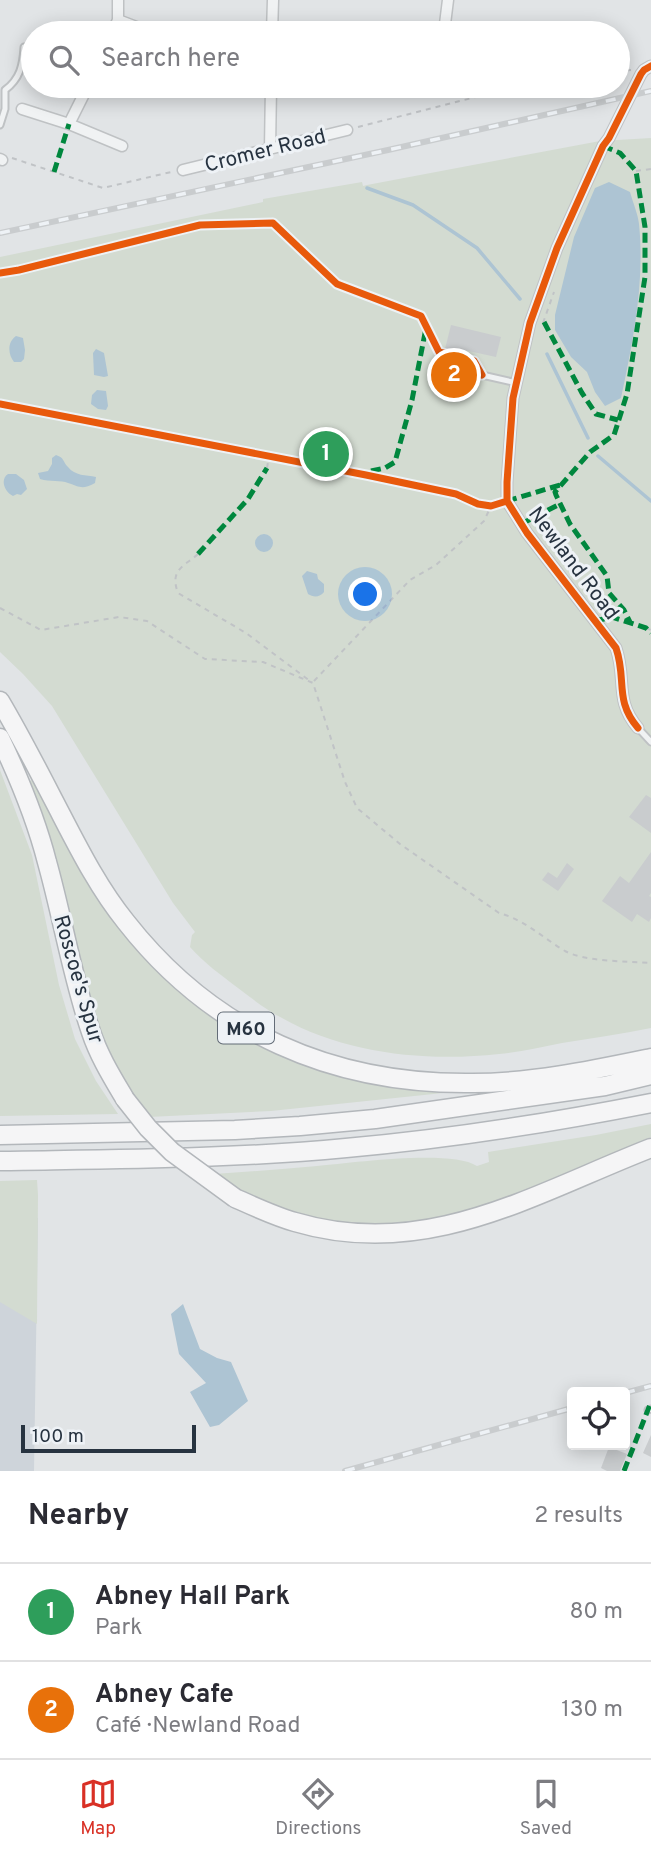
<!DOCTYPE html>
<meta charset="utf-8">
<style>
body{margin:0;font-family:Overpass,sans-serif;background:#f7f7f7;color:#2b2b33}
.controls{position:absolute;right:21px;bottom:21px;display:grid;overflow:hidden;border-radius:7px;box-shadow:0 4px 18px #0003}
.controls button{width:63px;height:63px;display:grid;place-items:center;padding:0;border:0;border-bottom:2px solid #e1e1e2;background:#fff;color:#2b2b33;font:35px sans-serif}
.scale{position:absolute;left:21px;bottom:18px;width:175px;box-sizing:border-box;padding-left:7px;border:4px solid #273340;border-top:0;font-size:19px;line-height:24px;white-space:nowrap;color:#273340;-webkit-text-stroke:5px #eef2f6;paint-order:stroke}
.you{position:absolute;left:366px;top:595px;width:24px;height:24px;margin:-18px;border:5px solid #fff;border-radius:50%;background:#1a73e8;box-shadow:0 0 0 10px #1a73e833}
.badge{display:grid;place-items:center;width:46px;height:46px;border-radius:50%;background:#d93025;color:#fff;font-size:23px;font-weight:700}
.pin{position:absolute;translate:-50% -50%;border:4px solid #fff;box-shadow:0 2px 7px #0006}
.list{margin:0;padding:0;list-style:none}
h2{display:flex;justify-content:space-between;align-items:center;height:91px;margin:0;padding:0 28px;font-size:30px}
h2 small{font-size:23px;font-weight:400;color:#7c7c81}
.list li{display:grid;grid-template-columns:46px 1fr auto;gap:21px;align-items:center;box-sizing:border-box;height:98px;padding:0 28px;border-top:2px solid #e1e1e2}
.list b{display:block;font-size:26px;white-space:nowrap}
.list p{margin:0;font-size:23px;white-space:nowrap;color:#7c7c81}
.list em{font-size:23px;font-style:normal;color:#7c7c81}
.icon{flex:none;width:38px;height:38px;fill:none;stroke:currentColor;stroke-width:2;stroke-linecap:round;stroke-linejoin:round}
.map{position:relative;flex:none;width:651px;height:1471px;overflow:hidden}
.search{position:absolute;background:#fff;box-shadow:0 4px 18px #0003;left:21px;right:21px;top:21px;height:77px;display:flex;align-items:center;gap:18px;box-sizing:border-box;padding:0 24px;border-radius:38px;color:#7c7c81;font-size:26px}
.sheet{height:287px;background:#fff}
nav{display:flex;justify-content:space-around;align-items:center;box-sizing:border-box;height:98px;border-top:2px solid #e1e1e2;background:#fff;font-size:19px;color:#7c7c81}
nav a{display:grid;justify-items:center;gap:4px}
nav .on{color:#d93025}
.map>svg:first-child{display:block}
.built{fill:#ced4da}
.green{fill:#d3dbd1}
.water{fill:#adc4d3}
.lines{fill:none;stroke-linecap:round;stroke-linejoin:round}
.stream{stroke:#adc4d3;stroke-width:3.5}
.building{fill:#c9ccce}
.service-casing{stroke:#bfc2c4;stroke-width:9}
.minor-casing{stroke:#bfc2c4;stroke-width:13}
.motorway-casing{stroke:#b3b7bb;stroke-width:21}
.path{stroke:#c0c3c6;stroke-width:2;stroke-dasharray:5 5;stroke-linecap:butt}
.service{stroke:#f0f2f3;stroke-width:5}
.minor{stroke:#f0f2f3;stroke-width:10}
.motorway{stroke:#f5f5f6;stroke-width:18}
.rail-casing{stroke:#c9ccce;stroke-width:6}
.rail{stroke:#eef2f6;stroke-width:3.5;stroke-dasharray:10;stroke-linecap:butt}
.motorway-bridge-casing{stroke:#b3b7bb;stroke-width:21;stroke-linecap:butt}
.motorway-bridge{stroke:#f5f5f6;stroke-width:18}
.quiet{stroke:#00873e;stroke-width:5;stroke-dasharray:10 5;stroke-linecap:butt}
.cycleway-casing{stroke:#eef2f6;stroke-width:11}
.cycleway{stroke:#e8590c;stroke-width:7}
.labels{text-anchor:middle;stroke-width:6;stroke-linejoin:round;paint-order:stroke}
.shield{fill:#eef2f6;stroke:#636c77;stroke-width:2}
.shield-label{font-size:19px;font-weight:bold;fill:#273340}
.street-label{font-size:21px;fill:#273340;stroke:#eef2f6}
</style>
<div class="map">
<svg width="651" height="1471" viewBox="0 0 651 1471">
<rect width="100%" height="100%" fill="#e1e4e6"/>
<path class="built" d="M0,1218H38L34,1471H0Z"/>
<path class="green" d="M651,138V1028C621,1034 592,1038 562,1043C541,1047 520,1052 499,1054C427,1062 346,1054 282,1018C267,1010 252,999 238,988C221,975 204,963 190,947L192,935L195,932L173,903L52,706L23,674L0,652V257L263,202V199L362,182L363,186L367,185L600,141Z
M0,770L32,855L59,985L75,1039L96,1081L118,1114L0,1116Z
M34,779L122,928L302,1062L359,1081L409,1089L462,1091L271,1111L149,1117C130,1092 114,1067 102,1039C82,991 75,939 63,889C54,852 40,817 28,782Z
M651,1124V1137L541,1186L488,1206L449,1217L381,1227L323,1222L266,1204L214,1174C248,1172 282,1169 317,1166C351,1163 451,1149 477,1166L489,1162L488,1152L596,1135Z
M37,1180L38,1195L37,1324L0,1302V1181Z"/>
<path class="water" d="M609,182L630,192C633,203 638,214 639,224C645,283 633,341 621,398L605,406L595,392L587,372L571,357L555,330V315L574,237L595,188Z
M16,336L23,338L25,350L24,359L21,362H14C8,355 7,342 16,336Z
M96,349L104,353L108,376L104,377L94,375L93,353Z
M97,390L106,391L108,406L106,410L98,409L91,404L92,395Z
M56,455C65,458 62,461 68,467C75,476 86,475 96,477L95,483C82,490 80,487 68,483C61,480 50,482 40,479L38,473L48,471L52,464V458Z
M8,474H16L24,480L27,489L21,495L17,494L13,496C4,492 0,479 8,474Z
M255 543a9 9 0 1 1 18 0a9 9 0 1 1-18 0Z
M307,571L317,574L318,579L324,584V592C320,597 314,598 308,594L302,576Z
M183,1304L200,1349L217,1358L231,1362L248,1401L219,1425L210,1427L190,1392L206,1383L179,1354L171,1314Z"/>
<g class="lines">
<path class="stream" d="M367,188L413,205L477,248L520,299
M547,354L588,438
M598,456L651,501"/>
</g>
<path class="building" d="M451,325L501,337L496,357L464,350L463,353L445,349Z
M450,361L462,364L457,389L444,386Z
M646,795L651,798V833L629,817Z
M651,852V893L649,896L651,897V918L649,922L637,914L632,922L602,901L620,876L629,883Z
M567,863L574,869L558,891L542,880L548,872L557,878Z
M651,1435V1457L643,1453Z
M609,1447L627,1454L620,1471H607L601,1468Z"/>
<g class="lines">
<defs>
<path id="service" d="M0,125L5,109V90C20,79 23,65 24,47
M482,375L517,383
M638,728L651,742
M648,1410L651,1409"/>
<path id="minor" d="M118,20L152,33
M444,32L448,0
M112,33L118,20V0
M272,33L273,0
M22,109L69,124L122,146
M69,124L88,86
M270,149L271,86
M0,159L2,160
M183,170L347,130
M638,728C614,700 627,680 616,648L527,533L507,501V482L513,398L530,323L557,248L603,146L609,138L641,74L644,70L651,66"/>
<path id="motorway" d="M0,701C19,733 36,766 53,799C75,841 96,885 126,922C213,1033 333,1085 473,1083C532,1083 593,1070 651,1058
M0,738C19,778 36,819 47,862C63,919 72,977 91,1032C99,1056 112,1077 125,1099
M0,1135L235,1130L300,1126L375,1119L605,1086L651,1075
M0,1161C115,1159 231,1159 346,1148C448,1139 550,1123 651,1103
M235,1198C255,1207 274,1216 295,1222C426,1261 533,1194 651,1148"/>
</defs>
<use href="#service" class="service-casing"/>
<use href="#minor" class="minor-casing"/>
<use href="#motorway" class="motorway-casing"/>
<path class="path" d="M618,71L631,70
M358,127L519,86
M12,158L103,188L171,172
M636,171L651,169
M543,323L554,292
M267,468L269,456
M198,554C185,566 169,569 178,593L246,633L310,681
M0,608L41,630L119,617L147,621L205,659L263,662L313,683L345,782L357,808L400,844L499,913C525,920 543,938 565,951C585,962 627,961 651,963
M646,628L651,630
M314,681L410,580L436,565L484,521L491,506"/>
<use href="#service" class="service"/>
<use href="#minor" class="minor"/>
<use href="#motorway" class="motorway"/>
<defs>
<path id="rail" d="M0,233L388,150L651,91
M625,1393L651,1386
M345,1471L572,1408"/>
</defs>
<use href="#rail" class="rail-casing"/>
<use href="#rail" class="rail"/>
<defs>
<path id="motorway-bridge" d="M125,1099L148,1128L172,1152L235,1198"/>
</defs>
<use href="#motorway-bridge" class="motorway-bridge-casing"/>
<use href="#motorway-bridge" class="motorway-bridge"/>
<path class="quiet" d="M603,146L620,153L636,171L645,227V277L627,394L614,435L590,452L555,492L556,495L570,524L607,576L609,593L624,610L630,622
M54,172L69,124
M544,322L582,393L596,414L618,420
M371,471L385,468L395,462L412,400L426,328
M507,501L560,485
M521,524L560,504
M198,554L248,499L267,468
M595,621L612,617L646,628L651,633
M624,1471L651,1402"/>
<defs>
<path id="cycleway" d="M0,273L19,270L200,225L273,223L337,284L421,316L439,352L474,361L482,375
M0,404L366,475L456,494L478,504L491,506L507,501
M638,728C614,700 627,680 616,648L527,533L507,501V482L513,398L530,323L557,248L603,146L609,138L641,74L644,70L651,66"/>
</defs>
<use href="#cycleway" class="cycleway-casing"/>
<use href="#cycleway" class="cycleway"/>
</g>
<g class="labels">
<rect class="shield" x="218" y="1012.5" width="56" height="31" rx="5"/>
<g class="shield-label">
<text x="246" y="1035">M60</text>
</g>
<g class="street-label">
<text transform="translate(265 150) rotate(-14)" y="7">Cromer Road</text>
<text transform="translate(574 563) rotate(53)" y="7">Newland Road</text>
<text transform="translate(79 979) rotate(74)" y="7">Roscoe's Spur</text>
</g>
</g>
</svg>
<div class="controls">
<button><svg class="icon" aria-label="locate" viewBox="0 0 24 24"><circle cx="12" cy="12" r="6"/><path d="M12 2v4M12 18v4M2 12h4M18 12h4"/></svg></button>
</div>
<div class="scale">100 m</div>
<div class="you"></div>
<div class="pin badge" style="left:326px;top:454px;background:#2e9e5b">1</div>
<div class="pin badge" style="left:454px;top:375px;background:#e8710a">2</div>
<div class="search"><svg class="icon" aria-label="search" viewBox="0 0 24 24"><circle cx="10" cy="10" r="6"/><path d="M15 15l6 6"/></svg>Search here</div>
</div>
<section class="sheet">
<h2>Nearby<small>2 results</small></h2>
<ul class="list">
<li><span class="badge" style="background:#2e9e5b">1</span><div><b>Abney Hall Park</b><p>Park</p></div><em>80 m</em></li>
<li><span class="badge" style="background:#e8710a">2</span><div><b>Abney Cafe</b><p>Café · Newland Road</p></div><em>130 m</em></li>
</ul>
</section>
<nav>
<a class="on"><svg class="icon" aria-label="map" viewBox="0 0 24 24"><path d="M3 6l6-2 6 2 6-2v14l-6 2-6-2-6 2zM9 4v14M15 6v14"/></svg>Map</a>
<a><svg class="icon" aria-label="directions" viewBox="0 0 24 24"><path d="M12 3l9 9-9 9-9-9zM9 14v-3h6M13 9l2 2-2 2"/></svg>Directions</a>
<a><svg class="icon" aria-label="saved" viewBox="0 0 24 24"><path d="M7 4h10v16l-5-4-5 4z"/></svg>Saved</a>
</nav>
